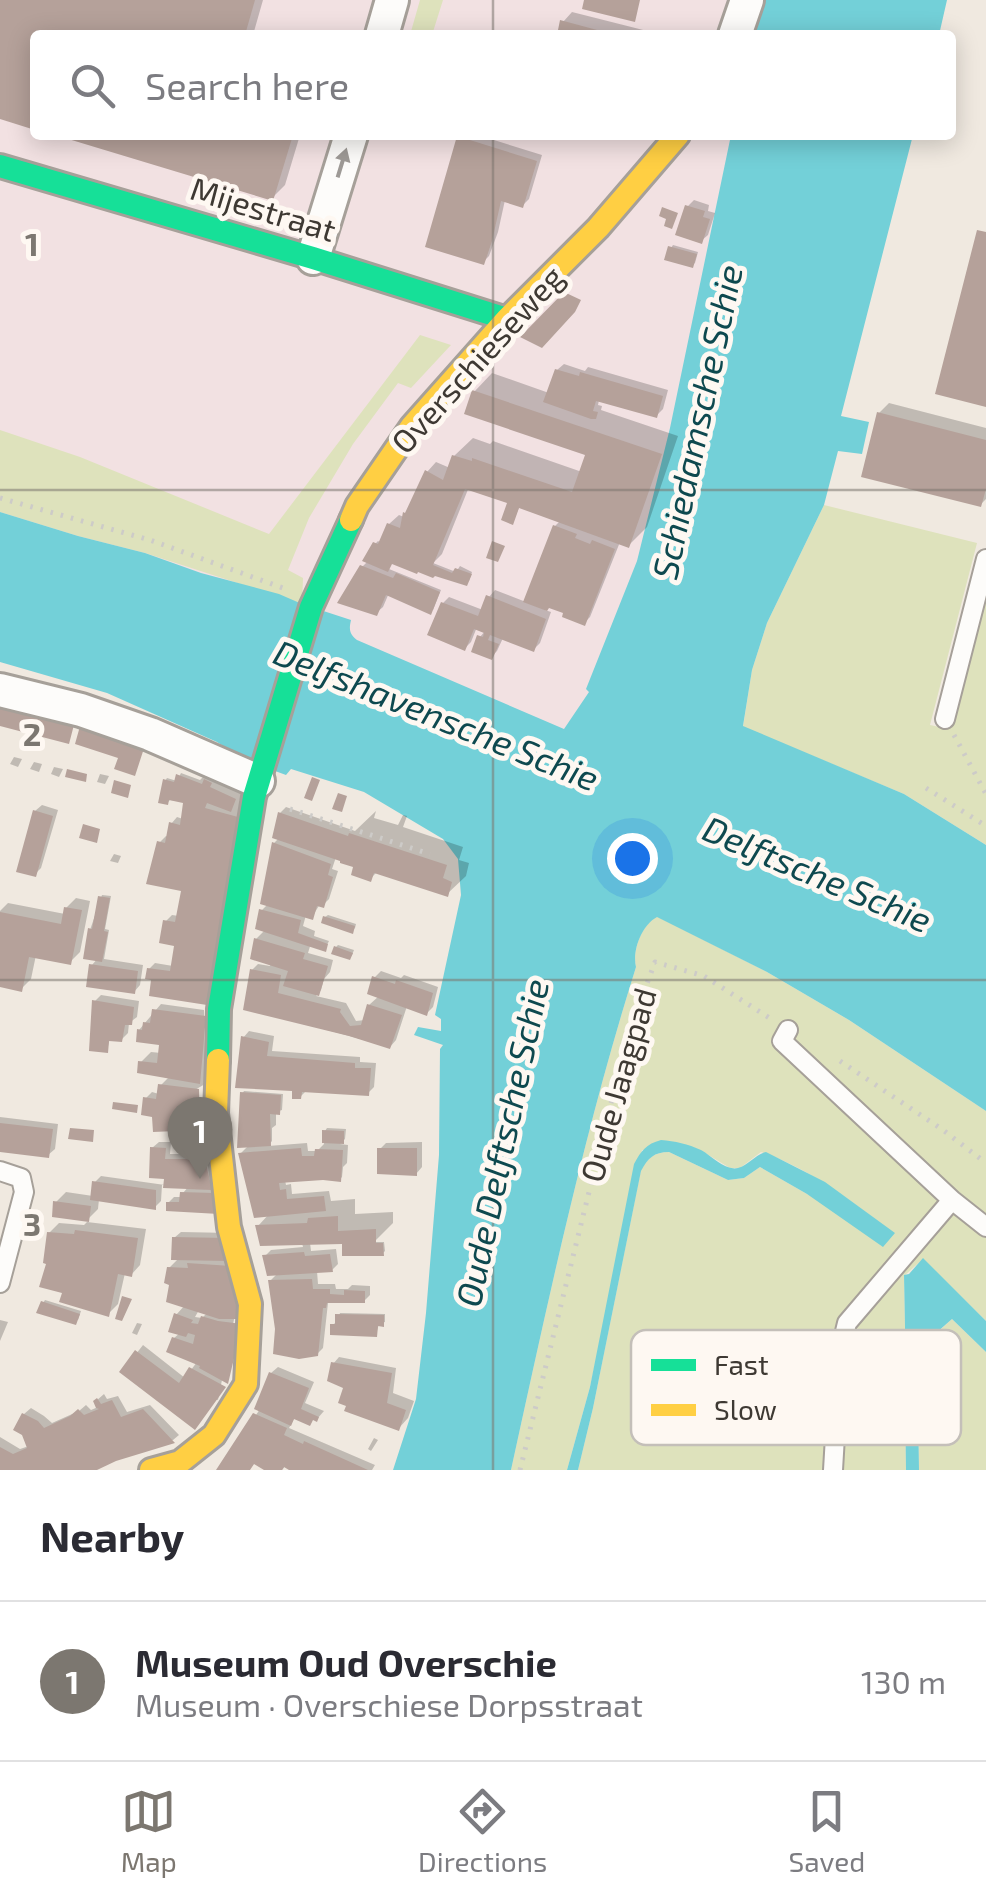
<!DOCTYPE html>
<meta charset="utf-8">
<style>
body{margin:0;font-family:"Exo 2",sans-serif;background:#f2f2f3;color:#2b2b33}
.you{position:absolute;left:632px;top:858px;width:35px;height:35px;margin:-25px;border:8px solid #fff;border-radius:50%;background:#1a73e8;box-shadow:0 0 0 15px #1a73e833}
.badge{display:grid;place-items:center;width:65px;height:65px;border-radius:50%;background:#7c7770;color:#fff;font-size:32px;font-weight:700}
.pin{position:absolute;translate:-50% -82px;filter:drop-shadow(0 2px 5px #0008)}
.pin::after{content:'';position:absolute;top:52px;width:35px;height:30px;background:inherit;clip-path:polygon(0 0,100% 0,50% 100%)}
.list{margin:0;padding:0;list-style:none}
h2{display:flex;justify-content:space-between;align-items:center;height:130px;margin:0;padding:0 40px;font-size:42px}
h2 small{font-size:32px;font-weight:400;color:#7c7c81}
.list li{display:grid;grid-template-columns:65px 1fr auto;gap:30px;align-items:center;box-sizing:border-box;height:160px;padding:0 40px;border-top:2px solid #e1e1e2}
.list b{display:block;font-size:38px;white-space:nowrap}
.list p{margin:0;font-size:32px;white-space:nowrap;color:#7c7c81}
.list em{font-size:32px;font-style:normal;color:#7c7c81}
.icon{flex:none;width:55px;height:55px;fill:none;stroke:currentColor;stroke-width:2;stroke-linecap:round;stroke-linejoin:round}
.map{position:relative;flex:none;width:986px;height:1470px;overflow:hidden}
.search{position:absolute;background:#fff;box-shadow:0 5px 25px #0003;left:30px;right:30px;top:30px;height:110px;display:flex;align-items:center;gap:25px;box-sizing:border-box;padding:0 35px;border-radius:10px;color:#7c7c81;font-size:38px}
.sheet{height:290px;background:#fff}
nav{display:flex;justify-content:space-around;align-items:center;box-sizing:border-box;height:140px;border-top:2px solid #e1e1e2;background:#fff;font-size:28px;color:#7c7c81}
nav a{display:grid;justify-items:center;gap:5px}
nav .on{color:#7c7770}
.map>svg:first-child{display:block}
.industrial{fill:#f2e1e2}
.green{fill:#dee2bc}
.water{fill:#73d0d8}
.shadow{fill:#0003;fill-rule:evenodd}
.building{fill:#b5a19a}
.lines{fill:none;stroke-linecap:round;stroke-linejoin:round}
.lane-casing{stroke:#a6a099;stroke-width:22}
.street-casing{stroke:#a6a099;stroke-width:38}
.fast-casing{stroke:#a6a099;stroke-width:28}
.slow-casing{stroke:#a6a099;stroke-width:28}
.path{stroke:#cdcbc8;stroke-width:5;stroke-dasharray:2.5 8;stroke-linecap:butt}
.lane{stroke:#fdfcfa;stroke-width:18}
.street{stroke:#fdfcfa;stroke-width:32}
.fast{stroke:#16e098;stroke-width:22}
.slow{stroke:#ffcf43;stroke-width:22}
.oneway{fill:#9e9a96}
.grid{fill:none;stroke:#7c7770;stroke-width:2.5;stroke-opacity:0.55}
.labels{text-anchor:middle;stroke-width:10;stroke-linejoin:round;paint-order:stroke}
.street-label{font-size:32px;fill:#3e3933;stroke:#fef8f2}
.water-label{font-size:35px;font-style:italic;fill:#0e494f;stroke:#fef8f2}
.key{fill:#fef8f2;stroke:#c4bfb9;stroke-width:2.5}
.key-label{font-size:28px;fill:#3e3933}
.grid-label{font-size:32px;text-anchor:middle;font-weight:bold;fill:#7c7770;stroke:#fef8f2;stroke-width:10;stroke-linejoin:round;paint-order:stroke}
</style>
<div class="map">
<svg width="986" height="1470" viewBox="0 0 986 1470">
<rect width="100%" height="100%" fill="#f0e9e0"/>
<path class="industrial" d="M0,0H803L795,35H35V135H773L697,507L573,760L0,557Z"/>
<path class="green" d="M420,0H443L432,35H410Z
M420,335L451,345L411,388L398,383L353,444L309,518L288,570L303,578L302,604L145,553L78,536L0,512V430L80,457L269,534Z
M824,505L977,543L930,725L949,729L955,718L986,590V845L904,794L743,727L752,670L767,623Z
M657,916L767,972L849,1020L986,1111V1321L923,1259L904,1276L906,1379L919,1349L952,1319L986,1352V1470H919L918,1407L905,1406L906,1470H578L593,1408L641,1170C648,1158 654,1152 669,1152L728,1180L744,1178L760,1167L807,1194L895,1234C852,1202 811,1169 761,1152L740,1168H730L700,1150H642L590,1387L567,1470H511C548,1301 584,1132 636,967C632,950 642,925 657,916Z"/>
<path class="water" d="M762,0H947L939,35H754Z
M731,135H913L841,416L869,422L862,454L838,451L824,505L767,623L752,670L743,726L904,794L986,845V1111L849,1020L767,972L657,917C642,925 632,950 636,967C584,1132 548,1301 511,1470H393L416,1399L426,1313L439,1155L440,1049L443,1045L414,1035L418,1027L441,1031V1019L435,1015L461,895L458,859L443,839L364,792L291,769L286,775L245,760L217,742L107,693L0,662V512L78,536L145,553L201,573L279,594L302,604L351,620C349,629 349,634 357,640L564,729L589,692L586,689L637,561L670,428Z
M661,1140C675,1141 688,1144 701,1150C712,1156 725,1171 738,1168C749,1165 756,1154 766,1152L825,1182L895,1233L883,1247L807,1194L760,1167L744,1178L728,1180L669,1152C654,1152 648,1158 641,1171L593,1408L578,1470H567L590,1387L634,1164C641,1151 646,1144 661,1140Z
M923,1258L986,1321V1352L952,1319L919,1348L917,1379H906L904,1275L909,1274Z
M905,1405L918,1407L919,1470H906Z"/>
<path class="shadow" d="M0,0H263L253,35H35V127L0,117Z
M572,12L663,35H559L563,22Z
M61,135H300L285,185L272,198Z
M462,135H478L542,155L529,199L523,205L505,200L498,232L489,256L483,262L459,137Z
M694,200L709,205L708,211L715,213L708,235L701,241L687,207Z
M673,245L698,252L695,263L692,265L671,248Z
M564,364L585,371L588,367L668,390L663,409L657,415L599,400L598,405L602,406L601,410L678,436L647,527L629,545L620,542L590,617L584,623L567,612L550,605L545,610L551,612L540,643L534,649L503,638L497,651L491,657L480,637L485,631L477,627L471,642L465,648L443,603L449,597L483,610L489,597L495,590L526,602L555,526L561,520L520,505L513,522L510,502L469,487L442,554L433,563L456,572L460,566L472,572L469,581L392,562L389,569L441,590L433,610L389,593L383,607L376,613L362,567L368,561L375,544L378,541L381,543L389,524L399,515L404,517L427,472L436,462L450,468L454,456L473,438L490,444L493,441L582,472L588,453L474,392L492,373L549,393L557,370Z
M889,403L986,428V499L980,505L879,413Z
M14,757L22,759L18,767L10,764Z
M34,762L42,764L39,772L30,769Z
M54,767L63,769L59,777L51,774Z
M181,773L200,780L204,776L209,778L212,775L216,776L215,781L241,792L212,996L154,978L149,969L155,963L173,966L176,944L165,922L172,915L179,916L184,889L159,843L166,836L169,837L171,824L177,817L183,819L186,802L170,800L168,802L165,781L167,778L177,781Z
M100,774L109,776L105,784L97,782Z
M42,805L58,810L41,868L35,874V811Z
M286,807L355,831L376,811L374,818L398,825L403,815L407,816L403,827L463,847L459,860L469,863L466,876L447,894L378,871L370,879L356,866L336,857L332,869L338,871L329,899L323,905L320,904L312,917L306,915L303,926L315,931L314,936L329,941L325,949L311,943L308,953L333,960L330,972L324,979L321,990L316,996L346,1003L356,1021L365,1020L369,1005L379,996L374,978L381,971L401,978L404,975L438,987L433,1007L427,1013L407,1006L396,1040L390,1047L246,1008L252,970L258,964L270,966L271,962L256,939L265,930L262,910L268,904L274,843L279,838L280,813Z
M114,854L121,856L118,863L110,861Z
M102,895L111,896L105,929L109,930L104,959L143,965L140,985L134,992L92,965L98,958L90,930Z
M76,898L90,901L80,952L70,962L36,955L31,979L21,989L0,985V911L8,903L65,914L66,908Z
M328,915L356,924L355,928L352,931L325,917Z
M338,945L354,950L352,955L350,958L336,947Z
M101,995L139,1001L137,1017L129,1023L128,1033L122,1039L110,1038L107,1050L94,1002Z
M161,1004L204,1010L205,1084L154,1114L145,1099L152,1092L159,1094L161,1085L170,1076L141,1062L151,1052L161,1053L162,1046L139,1030Z
M249,1031L274,1036L272,1051L360,1057V1062L376,1063L374,1087L368,1093L307,1090L300,1097L243,1038Z
M244,1091L283,1094L282,1110L276,1112V1125L272,1128V1141L268,1146L307,1143L308,1151H317L324,1144L325,1131L327,1128L346,1129L345,1139L340,1144L348,1145L347,1163L343,1167L342,1177L340,1179L285,1180L286,1185L291,1184L292,1194L329,1191L331,1201L355,1199V1214L393,1212V1223L374,1242H384L385,1251L383,1253L345,1242L310,1243L311,1251L336,1249L338,1264L332,1270L317,1271L318,1284H335L336,1289H348L352,1285L370,1286V1295L364,1301H330L328,1303L323,1348L317,1354L277,1329L270,1281L278,1273L265,1256L271,1250L303,1247L302,1243L258,1226L269,1214L240,1154L249,1145L242,1094Z
M0,1117L58,1124L55,1149L48,1155L0,1150Z
M159,1142H171L170,1154H211L224,1205L168,1203L174,1197H182L183,1193L189,1186L166,1176L152,1148Z
M422,1142V1167L416,1174L380,1149L386,1143Z
M101,1176L165,1185H162L161,1201L155,1207L99,1199L98,1209L88,1219L56,1202L66,1192L93,1196L95,1182Z
M87,1222L146,1229L140,1265L131,1275L125,1273L118,1304L108,1314L65,1292L50,1262L49,1233L59,1223L84,1225Z
M181,1232L231,1233L248,1249L218,1400L122,1372L143,1345L185,1378L197,1362L174,1338L180,1333L176,1315L185,1305L172,1286L169,1268L180,1257L174,1238ZM199,1310L207,1313L202,1318L195,1317Z
M45,1300L81,1311L78,1320L43,1303Z
M340,1313L385,1314V1322L379,1324L376,1334L332,1325L337,1322Z
M0,1320L8,1322L0,1341Z
M137,1323L142,1324L137,1335L132,1333Z
M339,1357L396,1368L393,1393L414,1401L408,1418L399,1428L333,1364Z
M278,1367L314,1382L305,1403L324,1411L317,1419L295,1417L289,1428L375,1465L372,1470H296L286,1465L282,1470H269L255,1462L249,1470H219L260,1409L271,1373Z
M104,1394L107,1399L118,1396L127,1412L150,1405L179,1435L173,1440L115,1459L91,1470H0V1437L20,1449L29,1446L24,1433L17,1429L24,1414L31,1408L44,1416L52,1423L79,1411L86,1405L91,1410L98,1407L96,1401Z
M374,1438L378,1440L371,1451L368,1449Z"/>
<path class="building" d="M0,0H255L245,35H35V130L0,119Z
M584,0H640L635,22L582,9Z
M560,20L612,34V35H557Z
M55,135H293L273,201Z
M457,136L537,161L523,208L501,201L492,241L484,265L425,247Z
M685,205L705,211L703,217L710,219L702,244L675,235Z
M662,207L678,213L672,229L664,226L666,219L659,216Z
M977,230L986,232V407L935,394Z
M668,246L697,254L693,268L664,260Z
M564,292L581,300L575,312L542,348L520,337Z
M555,369L579,376L580,372L663,396L657,418L596,401L593,411L598,412L596,419H591L543,402Z
M472,390L662,454L629,548L519,508L513,525L501,520L507,503L465,489L433,565L452,573L455,568L472,574L467,586L435,576L433,578L418,572L417,574L392,564L388,572L362,561L373,542L378,544L387,523L400,528L403,512L405,513L425,470L443,480L452,455L472,461V458L572,492L585,455L464,414Z
M877,412L986,440V489L981,507L861,477Z
M553,525L577,534L575,538L590,544L592,540L615,549L585,626L562,617L563,613L549,608L547,611L523,602Z
M492,541L505,546L498,562L486,558Z
M360,565L393,578L396,573L440,592L431,615L386,595L377,616L337,603Z
M486,595L546,619L534,652L490,635L488,640L499,644L492,660L471,652L477,635L483,637L484,633L474,629L465,651L427,635L441,602L478,616Z
M0,698L76,717L69,744L0,726Z
M82,719L147,739L135,776L114,769L118,758L75,744Z
M67,769L87,774L86,782L65,777Z
M176,774L202,784L204,779L212,783L210,787L236,799L231,812L207,803L205,808L238,817L207,1005L149,996L151,980L145,979L147,968L170,971L174,946L159,943L163,920L175,922L181,891L146,884L157,841L165,843L169,822L180,825L183,803L169,800L168,805L158,803L163,779L174,782Z
M312,777L320,780L312,801L304,798Z
M114,780L131,785L128,798L111,793Z
M338,793L347,796L342,812L332,809Z
M33,810L53,816L36,877L16,872Z
M278,812L348,836L349,833L447,865L443,878L452,882L448,897L374,873L371,882L351,875L353,867L340,863V861L272,838Z
M83,824L100,829L97,843L79,838Z
M272,842L331,864L328,875L333,877L324,908L317,906L313,920L260,904Z
M98,896L110,898L104,931L108,932L102,962L83,959L88,928L92,929Z
M64,907L82,910L71,965L29,957L22,992L0,987V912L61,924Z
M259,909L301,920L298,933L328,944L326,952L255,929Z
M323,916L355,926L353,934L321,923Z
M254,938L305,953L303,959L328,966L319,996L283,986L288,971L250,959Z
M334,946L353,953L350,960L331,954Z
M89,964L138,971L135,994L86,987Z
M250,969L281,975L278,993L341,1009L340,1012L350,1026L361,1025L367,1004L402,1015L390,1049L349,1036L243,1010Z
M372,976L395,984L396,980L433,993L427,1016L367,994Z
M92,1000L134,1007L132,1025H125L122,1042L109,1041L108,1053L89,1051Z
M152,1009L206,1016L200,1084L137,1073L138,1061L157,1063L159,1045L136,1042L137,1029L142,1030L143,1022L150,1023Z
M241,1036L269,1042L267,1056L355,1063V1068H371L369,1096L302,1092L301,1099H292V1091L235,1088Z
M158,1084L199,1089L200,1130L153,1132L152,1117L141,1115L143,1097L156,1099Z
M240,1092L281,1095L280,1115L270,1114L271,1146L237,1148Z
M113,1102L138,1105L137,1113L112,1109Z
M0,1123L53,1129L49,1158L0,1152Z
M70,1128L94,1130L93,1142L68,1139Z
M322,1130L344,1131V1144L322,1143Z
M150,1147L166,1148L165,1159H205L212,1190L163,1188L164,1179L149,1178Z
M301,1148L302,1156H314L315,1149L343,1150L341,1182L323,1180L279,1183L280,1190L286,1189L287,1199L324,1196L326,1211L254,1218L238,1153Z
M377,1148H417V1176L377,1174Z
M92,1181L156,1190V1210L90,1200Z
M180,1192L214,1193L219,1214L166,1211V1202H179Z
M53,1201L91,1206L89,1222L52,1217Z
M338,1216V1231L376,1229V1243H383L384,1256H342V1244L260,1246L255,1225L307,1223L308,1218Z
M75,1230L138,1238L132,1277L118,1274L109,1317L59,1302L62,1293L39,1287L46,1264L43,1263L47,1232L74,1234Z
M172,1237L226,1238L230,1261L171,1260Z
M304,1252L305,1256L330,1254L333,1272L267,1276L262,1255Z
M187,1263L231,1266L241,1319H219L166,1302L169,1285L164,1283L167,1267L188,1268Z
M312,1279L313,1289H330V1294L344,1295V1290L365,1291V1303H327L326,1308H323L318,1356L299,1359L273,1354L275,1329L268,1280Z
M122,1296L132,1299L122,1321L115,1319Z
M41,1301L80,1314L76,1325L36,1313Z
M174,1313L193,1320L191,1323L198,1324L201,1316L218,1321L242,1324L228,1384L199,1368L200,1366L166,1352L172,1337L193,1344L195,1335L188,1333L186,1337L168,1332Z
M335,1314L384,1315V1327L378,1326L377,1337L330,1335V1324H335Z
M135,1350L179,1383L189,1367L226,1387L195,1430L119,1372Z
M331,1362L392,1373L387,1403L406,1410L399,1431L344,1411L346,1406L338,1403L343,1388L327,1381Z
M269,1372L309,1388L301,1409L319,1417L317,1422L313,1420L310,1426L294,1419L291,1426L254,1409Z
M97,1398L101,1404L112,1400L121,1417L143,1409L175,1443L116,1461L97,1470H0V1447L13,1454L27,1448L22,1435L13,1430L22,1413L38,1421L44,1428L70,1416L78,1409L84,1415L99,1409L96,1408L93,1401Z
M253,1413L287,1428L284,1435L303,1444L304,1441L368,1470H289L284,1467L282,1470H264L254,1464L250,1470H216Z"/>
<g class="lines">
<defs>
<path id="lane" d="M945,719L986,559
M788,1030L782,1041L952,1200L986,1227
M0,1171L21,1178L24,1192L0,1283
M833,1470L840,1352L847,1323L952,1200"/>
<path id="street" d="M382,35L392,0
M735,35L747,0
M313,258L351,135
M0,690L81,710L150,734L258,781"/>
<path id="fast" d="M0,166L313,258L507,319
M218,1060L219,1009L254,797L311,607L351,520"/>
<path id="slow" d="M351,520L357,506L412,426L507,319L598,228L678,135
M151,1470L180,1462L214,1435L246,1384L250,1304L229,1227L216,1113L218,1060"/>
</defs>
<use href="#lane" class="lane-casing"/>
<use href="#street" class="street-casing"/>
<use href="#fast" class="fast-casing"/>
<use href="#slow" class="slow-casing"/>
<path class="path" d="M0,498L150,540L283,588
M954,735L986,794
M926,788L986,826
M290,809L430,854
M840,1061L943,1130L986,1163
M520,1470L628,1035L655,962L704,976L771,1019"/>
<use href="#lane" class="lane"/>
<use href="#street" class="street"/>
<use href="#fast" class="fast"/>
<use href="#slow" class="slow"/>
</g>
<defs><path id="oneway-solid" d="M-6-.8H1V-3.2L6.5 0L1 3.2V.8H-6Z" transform="scale(2.5)"/></defs>
<use class="oneway" href="#oneway-solid" transform="translate(342 163) rotate(-73)"/>
<path class="grid" d="M493,0V35M493,135V1470M0,490H986M0,980H986"/>
<g class="labels">
<g class="street-label">
<text transform="translate(263 210) rotate(17)" y="11">Mijestraat</text>
<text transform="translate(478 360) rotate(-48)" y="11">Overschieseweg</text>
<text transform="translate(619 1085) rotate(-74)" y="11">Oude Jaagpad</text>
</g>
<g class="water-label">
<text transform="translate(698 422) rotate(-78)" y="12">Schiedamsche Schie</text>
<text transform="translate(436 716) rotate(22)" y="12">Delfshavensche Schie</text>
<text transform="translate(817 875) rotate(23)" y="12">Delftsche Schie</text>
<text transform="translate(503 1143) rotate(-78)" y="12">Oude Delftsche Schie</text>
</g>
</g>
<rect x="631" y="1330" width="330" height="115" rx="15" class="key"/>
<rect x="651" y="1359" width="45" height="12" fill="#16e098"/>
<rect x="651" y="1404" width="45" height="12" fill="#ffcf43"/>
<g class="key-label">
<text x="714" y="1375">Fast</text>
<text x="714" y="1420">Slow</text>
</g>
<g class="grid-label">
<text x="32" y="256">1</text>
<text x="32" y="746">2</text>
<text x="32" y="1236">3</text>
</g>
</svg>
<div class="you"></div>
<div class="pin badge" style="left:200px;top:1179px">1</div>
<div class="search"><svg class="icon" aria-label="search" viewBox="0 0 24 24"><circle cx="10" cy="10" r="6"/><path d="M15 15l6 6"/></svg>Search here</div>
</div>
<section class="sheet">
<h2>Nearby<small></small></h2>
<ul class="list">
<li><span class="badge">1</span><div><b>Museum Oud Overschie</b><p>Museum · Overschiese Dorpsstraat</p></div><em>130 m</em></li>
</ul>
</section>
<nav>
<a class="on"><svg class="icon" aria-label="map" viewBox="0 0 24 24"><path d="M3 6l6-2 6 2 6-2v14l-6 2-6-2-6 2zM9 4v14M15 6v14"/></svg>Map</a>
<a><svg class="icon" aria-label="directions" viewBox="0 0 24 24"><path d="M12 3l9 9-9 9-9-9zM9 14v-3h6M13 9l2 2-2 2"/></svg>Directions</a>
<a><svg class="icon" aria-label="saved" viewBox="0 0 24 24"><path d="M7 4h10v16l-5-4-5 4z"/></svg>Saved</a>
</nav>
